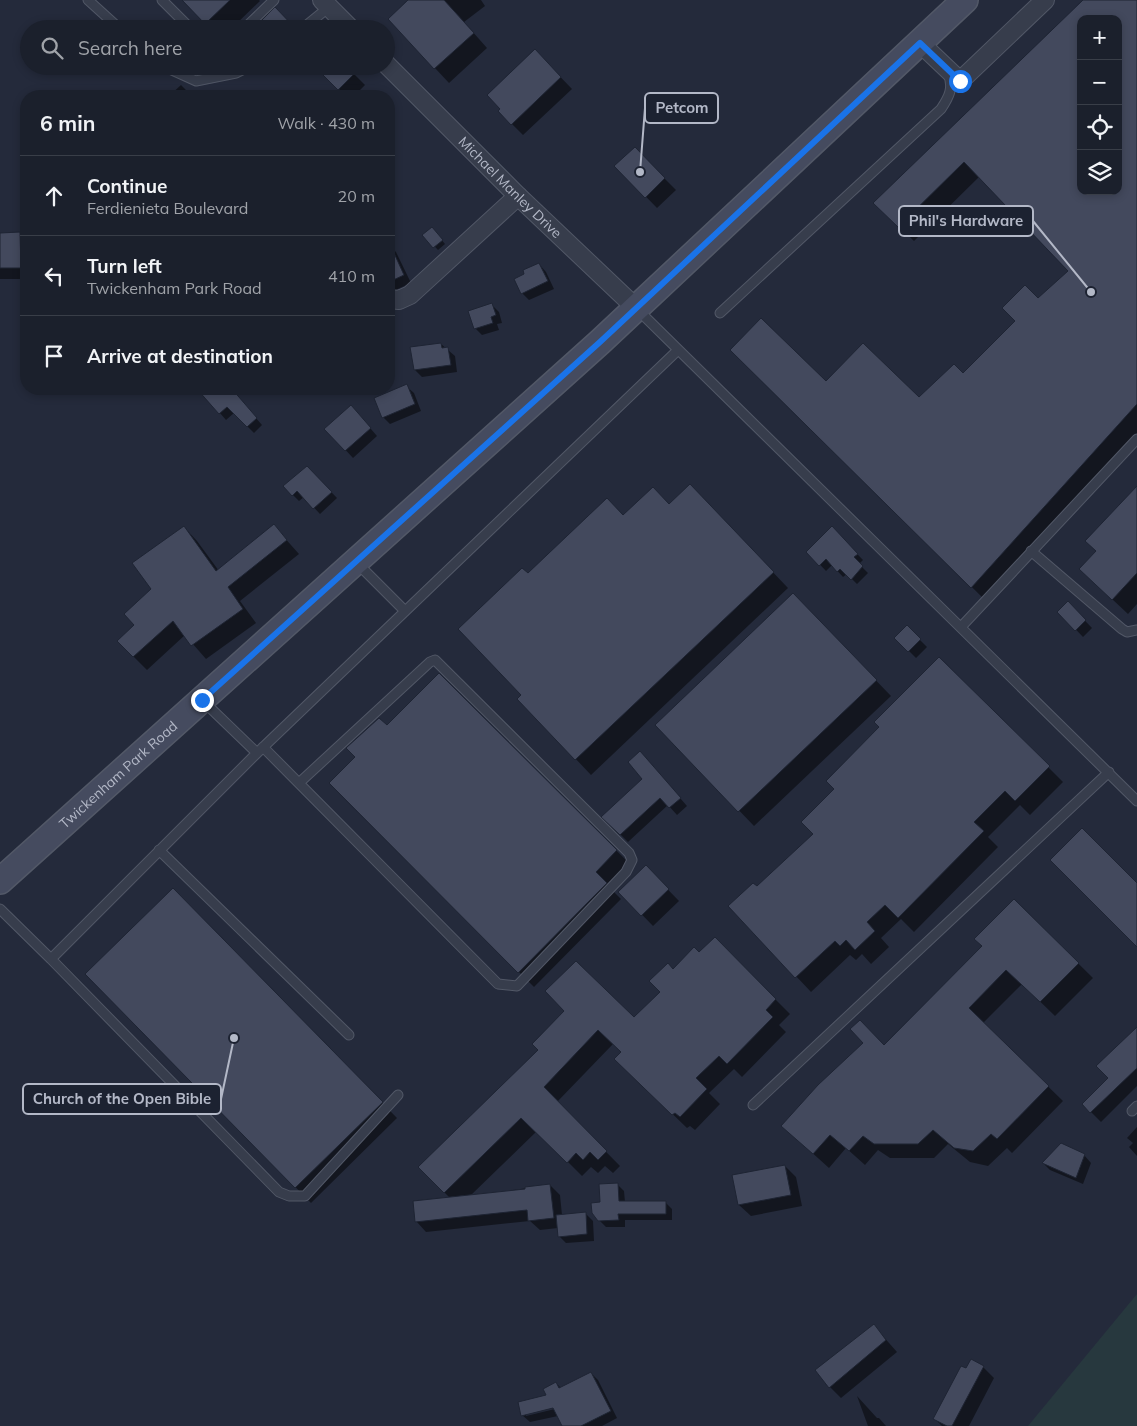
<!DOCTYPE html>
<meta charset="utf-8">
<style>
body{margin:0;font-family:Mulish,sans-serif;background:#242834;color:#f1f3f6}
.controls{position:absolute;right:15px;top:15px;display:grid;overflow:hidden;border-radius:10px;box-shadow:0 2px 8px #0003}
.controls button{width:45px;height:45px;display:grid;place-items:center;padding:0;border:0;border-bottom:1px solid #393e48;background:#1b202c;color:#f1f3f6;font:25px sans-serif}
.stop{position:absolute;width:15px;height:15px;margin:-11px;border:4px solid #1a73e8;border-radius:50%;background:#fff}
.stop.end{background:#1a73e8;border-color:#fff;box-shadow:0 1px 5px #0008}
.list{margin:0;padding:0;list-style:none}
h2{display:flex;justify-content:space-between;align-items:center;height:65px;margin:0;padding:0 20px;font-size:21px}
h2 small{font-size:16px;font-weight:400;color:#a0a3a9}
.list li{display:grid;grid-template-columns:32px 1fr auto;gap:15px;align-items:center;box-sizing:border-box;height:80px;padding:0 20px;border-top:1px solid #393e48}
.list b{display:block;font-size:19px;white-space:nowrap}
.list p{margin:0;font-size:16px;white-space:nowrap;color:#a0a3a9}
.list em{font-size:16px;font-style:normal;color:#a0a3a9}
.icon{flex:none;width:28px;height:28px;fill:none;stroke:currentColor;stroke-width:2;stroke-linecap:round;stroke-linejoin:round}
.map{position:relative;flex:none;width:1137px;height:1426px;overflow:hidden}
.search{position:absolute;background:#1b202c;box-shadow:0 2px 8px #0003;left:20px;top:20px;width:375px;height:55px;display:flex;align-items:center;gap:12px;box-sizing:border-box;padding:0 18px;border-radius:28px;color:#a0a3a9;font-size:19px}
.panel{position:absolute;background:#1b202c;box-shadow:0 2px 8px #0003;left:20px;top:90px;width:375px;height:305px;border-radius:20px}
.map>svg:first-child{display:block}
.green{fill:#27383e}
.shadow{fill:#0007;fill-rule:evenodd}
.building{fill:#43495d;stroke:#1e2433;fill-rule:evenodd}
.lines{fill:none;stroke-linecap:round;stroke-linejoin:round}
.service-casing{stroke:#525867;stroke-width:11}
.minor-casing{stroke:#525867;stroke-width:20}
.secondary-casing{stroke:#525867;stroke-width:28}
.service{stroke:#373d4c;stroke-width:9}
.minor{stroke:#373d4c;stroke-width:18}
.secondary{stroke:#454b5f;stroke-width:25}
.route{stroke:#1a73e8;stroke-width:6}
.labels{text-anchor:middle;stroke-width:4.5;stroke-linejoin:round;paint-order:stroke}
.street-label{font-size:14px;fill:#b3b8c7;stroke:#1c2231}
.leader{fill:none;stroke:#b3b8c7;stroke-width:2}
.callout-dot{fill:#b3b8c7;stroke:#1c2231;stroke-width:2}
.callout{fill:#1c2231;stroke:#b3b8c7;stroke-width:2}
.callout-label{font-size:15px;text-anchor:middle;font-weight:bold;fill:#b3b8c7}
</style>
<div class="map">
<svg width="1137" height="1426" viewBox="0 0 1137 1426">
<rect width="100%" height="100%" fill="#242a3b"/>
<path class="green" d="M1137,1294V1426H1028Z"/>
<path class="shadow" d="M184,0H259L260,1L231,29H212Z
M410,0H481L485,6L464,22L487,48L449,83L389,19Z
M1085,0H1137V435L987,602L732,350L826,383L919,399L963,375L1070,271L980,176L914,241L890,218ZM1081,19H1118V191H1081Z
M546,62L572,89L523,135L512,124Z
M316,66H346L365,85L354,96H346Z
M181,85L192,96H169Z
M635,149L676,190L657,208L616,166Z
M435,232L445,244L438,250L424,235Z
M0,234H20L26,240V279H0Z
M389,245L396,252L411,283L391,292Z
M539,264L546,272L554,289L529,300L522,293L526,274Z
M492,305L499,312L502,323L497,324L499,330L482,335L475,328Z
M441,344L455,356L457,372L422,377L415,370Z
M406,386L414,393L421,411L390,424L383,417Z
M201,389H231L262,425L254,433L234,413L226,420L200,390Z
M358,414L377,436L353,458L326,429Z
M307,467L337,498L320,514L304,497L299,501L285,487Z
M705,501L788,588L591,775L519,699L523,696L528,575L623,516L669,506Z
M1137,517V604L1128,614L1096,584Z
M274,526L299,554L240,601L256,623L206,659L185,635L147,670L133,656L136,625L184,527L197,541L219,571Z
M832,528L863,560L859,564L868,573L857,584L847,574L843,577L832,565L826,571L808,552Z
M1068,603L1092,628L1083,637L1059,612Z
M808,610L891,696L754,826L657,725Z
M907,627L927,647L916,658L896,638Z
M939,658L1063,782L1030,815L1020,805L988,837L998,847L914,932L901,919L881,938L889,947L871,964L862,954L856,960L850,955L811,992L730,906L757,888L815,834L836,789L881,728Z
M439,675L632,866L610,888L621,899L534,987L330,783Z
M647,760L687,806L677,815L668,805L628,842L603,817L644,779Z
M646,867L679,901L653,926L620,892Z
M173,890L397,1118L311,1203L87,974Z
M1014,900L1093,978L1055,1016L1022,984L983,1023L1063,1101L1012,1153L1007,1148L988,1166L970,1162L948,1144L934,1158H890L878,1150L865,1165L846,1148L829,1168L798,1140L884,1047L983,946Z
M715,939L790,1014L779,1025L786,1032L742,1077L734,1069L709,1093L720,1104L695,1130L690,1126L687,1128L630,1073L622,1052L613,1044L557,1102L620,1166L613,1173L605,1166L598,1173L591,1167L582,1176L537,1131L470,1196L550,1185L560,1195L562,1215L585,1213L593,1221L594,1241L566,1243L559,1236L558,1228L540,1230L530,1221L426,1232L416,1221L450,1198L419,1167L540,1050L534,1044L634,1018L662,992L673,970L699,954Z
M1137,1029V1086L1101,1122L1083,1104L1110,1078Z
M1137,1127V1156L1129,1147L1133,1143L1127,1138Z
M1084,1155L1091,1163L1083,1184L1050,1170L1043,1163Z
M785,1166L796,1177L802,1206L751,1216L739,1205L734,1176Z
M617,1184L624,1191L625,1202H665L672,1209V1220H625V1227H606L599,1220Z
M874,1326L897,1352L841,1398L830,1387Z
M983,1367L994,1378L969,1426H942L935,1419Z
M591,1373L598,1380L617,1418L602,1426H564L558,1416L530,1422L522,1415L548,1396L556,1383L561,1388ZM559,1406V1408L526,1416V1413Z
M857,1396L877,1418H879L886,1426H868Z"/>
<path class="building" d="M182,0H230L205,24Z
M408,0H444L474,33L434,69L388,19Z
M1083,0H1137V404L971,588L730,350L761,318L826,381L863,343L919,397L954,364L963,373L1015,321L1002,308L1025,285L1038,298L1068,271L964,162L898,227L873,203ZM1081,19H1118V191H1081Z
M275,7L296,29H253Z
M535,49L561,77L511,125L498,111L500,109L487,95Z
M314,66H348L355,73L338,90Z
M635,147L665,178L645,198L614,166Z
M432,227L443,240L433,248L422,235Z
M20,232L21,268H0V233Z
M389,242L404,275L389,282Z
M539,263L548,281L521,294L514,279L524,274L523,270Z
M492,303L496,315L491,317L493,323L474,329L468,311Z
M441,343L442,348L448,347L451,365L414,370L410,347Z
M407,384L415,404L382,418L374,398Z
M197,389H232L257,418L247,427L227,407L219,414Z
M351,405L371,428L345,451L324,429Z
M307,466L332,492L313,509L297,491L292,496L283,486Z
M690,484L774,572L575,760L517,699L521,695L458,629L522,568L528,573L607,498L623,515L653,487L669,504Z
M1137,486V573L1112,600L1079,569L1096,551L1085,541Z
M274,524L287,540L228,587L243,609L191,646L173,621L133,657L117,641L134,625L124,614L151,589L132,563L184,526L216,571Z
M832,526L858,554L854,557L863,566L851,580L840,569L837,572L826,559L819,566L806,552Z
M793,593L877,680L738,812L655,725Z
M1068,601L1086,620L1075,631L1057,612Z
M907,625L921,639L908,652L894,638Z
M939,657L1050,766L1015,801L1005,791L974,822L984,831L898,918L885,905L867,922L875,931L855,950L846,940L840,946L835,941L795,978L728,906L753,883L757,886L813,834L801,822L834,789L826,781L879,727L874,722Z
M439,673L617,850L596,872L607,883L518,973L329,783L355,757L346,748L379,718L387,725Z
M640,751L681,798L669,808L660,798L620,835L601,817L642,779L628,762Z
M1082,828L1137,883V947L1050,860Z
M646,865L669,889L641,916L618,892Z
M173,888L383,1102L295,1188L85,974Z
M1014,899L1079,963L1040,1002L1006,970L969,1008L1049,1086L997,1139L991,1134L973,1151L954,1148L933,1130L918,1144H874L863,1136L849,1151L830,1135L813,1154L781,1126L818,1085L863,1043L850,1029L860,1020L884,1045L982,946L974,939Z
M715,937L776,999L766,1010L773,1017L727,1064L719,1056L696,1078L707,1089L680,1117L675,1113L672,1115L614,1059L621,1052L598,1030L544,1087L607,1151L598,1160L590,1152L583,1160L576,1153L567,1163L521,1118L444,1193L418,1167L538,1050L532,1044L564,1011L545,991L576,961L634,1017L660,992L649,981L668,963L673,969L694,947L699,952Z
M1137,1027V1068L1090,1113L1082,1104L1108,1078L1096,1066Z
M1061,1143L1085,1154L1076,1178L1042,1163Z
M785,1165L791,1195L738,1205L732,1175Z
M618,1183L619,1201H666V1214H618L619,1220L598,1221L592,1213L591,1203L600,1202L599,1184Z
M550,1184L554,1218L528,1221L527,1210L415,1222L413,1201L525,1189V1187Z
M586,1212L587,1234L558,1237L556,1215Z
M874,1324L886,1340L829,1388L815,1370Z
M971,1359L984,1366L952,1426H947L933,1419L961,1366L966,1368Z
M591,1372L611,1411L581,1426H562L553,1408L521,1416L518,1402L546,1395L543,1389L556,1382L559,1388Z"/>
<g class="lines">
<defs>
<path id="service" d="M88,0L120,29
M162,0L191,29
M244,29L274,0
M302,29L329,7
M163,66L196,81L236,73L250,66
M638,310L1137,801
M720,313L941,109C949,97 954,88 948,73
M1031,551L1122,629L1127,632L1137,630
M356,562L405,611
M961,627L1137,439
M202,700L257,753
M263,747L498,984L517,986L626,872L632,860L629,853L435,660L430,662L299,783
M159,850L349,1035
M0,909L51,959L257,753L678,350
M51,959L279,1192L289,1196H305L398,1095
M753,1105L1109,772
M1132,1111L1137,1106"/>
<g id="minor">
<path d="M322,0L351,29"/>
<path d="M920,43L960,81L1045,0"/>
<path id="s1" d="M386,64L518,196L636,308"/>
<path d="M389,299L399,300L410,295L518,196"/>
</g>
<g id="secondary">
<path id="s2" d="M0,881L600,342L965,0"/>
</g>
</defs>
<use href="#service" class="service-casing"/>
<use href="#minor" class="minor-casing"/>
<use href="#secondary" class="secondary-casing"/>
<use href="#service" class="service"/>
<use href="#minor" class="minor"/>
<use href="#secondary" class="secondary"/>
</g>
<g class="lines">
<path class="route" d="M202,700L600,342L920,43L960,81"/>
</g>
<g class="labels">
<g class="street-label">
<text dy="5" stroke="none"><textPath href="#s1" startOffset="175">Michael Manley Drive</textPath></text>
<text dy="5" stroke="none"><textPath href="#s2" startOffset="159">Twickenham Park Road</textPath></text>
</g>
</g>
<path class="leader" d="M640 172L645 108M1091 292L1033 221M234 1038L221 1099"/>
<g class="callout-dot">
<circle cx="640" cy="172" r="5"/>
<circle cx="1091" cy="292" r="5"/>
<circle cx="234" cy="1038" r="5"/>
</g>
<g class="callout">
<rect x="645" y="93" width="73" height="30" rx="5"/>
<rect x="899" y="206" width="134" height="30" rx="5"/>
<rect x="23" y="1084" width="198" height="30" rx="5"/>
</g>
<g class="callout-label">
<text x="682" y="113">Petcom</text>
<text x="966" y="226">Phil's Hardware</text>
<text x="122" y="1104">Church of the Open Bible</text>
</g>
</svg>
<div class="controls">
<button>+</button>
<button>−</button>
<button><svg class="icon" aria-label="locate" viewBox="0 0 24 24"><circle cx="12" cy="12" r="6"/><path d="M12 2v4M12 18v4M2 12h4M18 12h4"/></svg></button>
<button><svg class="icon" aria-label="layers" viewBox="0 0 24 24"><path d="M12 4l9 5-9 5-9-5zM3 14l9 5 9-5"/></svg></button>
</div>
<div class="stop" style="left:960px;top:81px"></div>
<div class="stop end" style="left:202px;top:700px"></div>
<div class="search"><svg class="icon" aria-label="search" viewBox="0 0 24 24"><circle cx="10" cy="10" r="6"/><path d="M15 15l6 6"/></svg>Search here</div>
<section class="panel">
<h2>6 min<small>Walk · 430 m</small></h2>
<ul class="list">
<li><svg class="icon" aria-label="ahead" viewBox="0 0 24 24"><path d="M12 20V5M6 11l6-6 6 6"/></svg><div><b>Continue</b><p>Ferdienieta Boulevard</p></div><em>20 m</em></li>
<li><svg class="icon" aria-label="left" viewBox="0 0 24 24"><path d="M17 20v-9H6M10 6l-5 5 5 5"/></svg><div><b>Turn left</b><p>Twickenham Park Road</p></div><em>410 m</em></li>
<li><svg class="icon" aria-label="arrive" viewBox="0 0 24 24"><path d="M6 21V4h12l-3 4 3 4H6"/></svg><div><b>Arrive at destination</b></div></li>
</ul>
</section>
</div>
